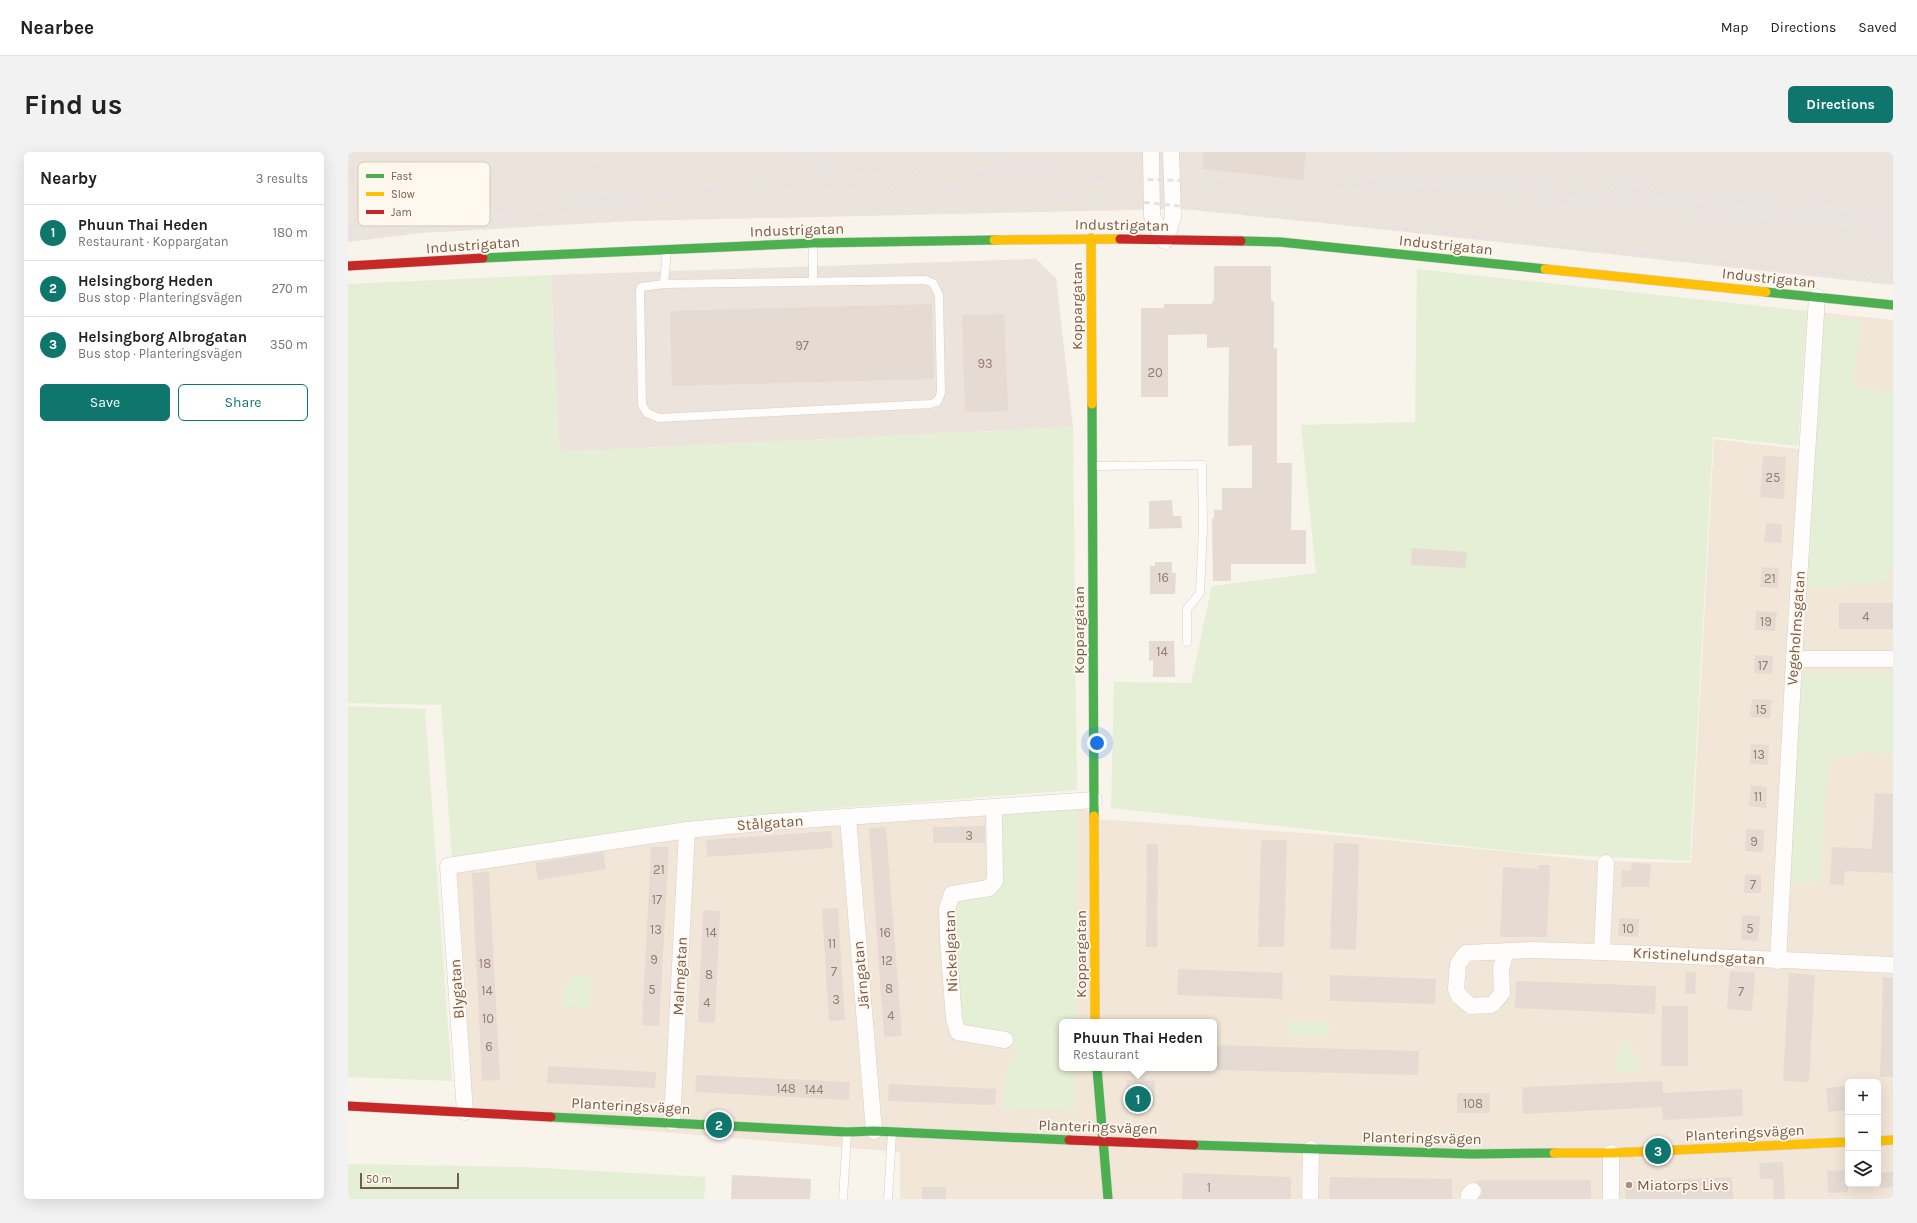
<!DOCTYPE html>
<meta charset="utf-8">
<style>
body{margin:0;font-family:Karla,sans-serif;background:#f2f2f2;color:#222}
.controls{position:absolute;right:12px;bottom:12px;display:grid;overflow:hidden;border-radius:6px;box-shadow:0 4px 16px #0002}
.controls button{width:36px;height:36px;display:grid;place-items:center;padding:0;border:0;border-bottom:1px solid #e0e0e0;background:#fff;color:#222;font:20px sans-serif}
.scale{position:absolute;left:12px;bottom:10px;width:99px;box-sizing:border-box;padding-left:4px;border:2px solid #795949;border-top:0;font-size:11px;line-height:14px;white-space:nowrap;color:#795949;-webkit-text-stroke:3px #fff8ee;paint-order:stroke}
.you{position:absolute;left:749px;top:591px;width:14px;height:14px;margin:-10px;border:3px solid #fff;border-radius:50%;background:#1a73e8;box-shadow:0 0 0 6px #1a73e833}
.badge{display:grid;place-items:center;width:26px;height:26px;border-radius:50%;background:#0f766e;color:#fff;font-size:13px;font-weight:700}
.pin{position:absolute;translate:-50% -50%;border:2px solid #fff;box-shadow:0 1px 4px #0006}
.popup{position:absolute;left:711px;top:867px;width:158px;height:52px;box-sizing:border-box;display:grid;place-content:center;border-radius:6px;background:#fff;filter:drop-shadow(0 1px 3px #0005);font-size:13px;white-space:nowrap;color:#767676}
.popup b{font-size:15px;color:#222}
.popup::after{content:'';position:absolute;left:50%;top:100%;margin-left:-8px;border:8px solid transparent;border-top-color:#fff}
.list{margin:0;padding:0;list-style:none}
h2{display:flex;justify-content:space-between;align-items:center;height:52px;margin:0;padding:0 16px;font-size:17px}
h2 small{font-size:13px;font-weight:400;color:#767676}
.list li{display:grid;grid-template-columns:26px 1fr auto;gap:12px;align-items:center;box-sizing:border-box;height:56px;padding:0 16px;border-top:1px solid #e0e0e0}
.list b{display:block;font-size:15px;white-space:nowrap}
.list p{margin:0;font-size:13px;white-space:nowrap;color:#767676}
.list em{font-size:13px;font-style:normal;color:#767676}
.actions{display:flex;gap:8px;padding:12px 16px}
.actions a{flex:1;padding:9px 0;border:1px solid #0f766e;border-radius:6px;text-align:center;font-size:14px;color:#0f766e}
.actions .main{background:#0f766e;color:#fff}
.icon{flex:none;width:22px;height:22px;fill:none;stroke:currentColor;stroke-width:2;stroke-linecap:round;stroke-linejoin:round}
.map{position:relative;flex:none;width:1545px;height:1047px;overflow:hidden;border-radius:6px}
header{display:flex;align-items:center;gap:24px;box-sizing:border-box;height:56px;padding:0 20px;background:#fff;border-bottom:1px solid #e0e0e0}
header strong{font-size:19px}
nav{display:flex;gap:22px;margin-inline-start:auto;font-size:14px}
.intro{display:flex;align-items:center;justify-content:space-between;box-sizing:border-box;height:96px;padding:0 24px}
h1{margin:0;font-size:28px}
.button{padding:10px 18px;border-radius:6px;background:#0f766e;color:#fff;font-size:14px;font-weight:700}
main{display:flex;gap:24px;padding:0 24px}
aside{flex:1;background:#fff;border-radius:6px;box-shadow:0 4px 16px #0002}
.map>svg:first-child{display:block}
.residential{fill:#f2e6d8;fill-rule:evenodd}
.industrial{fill:#ebe3dc}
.green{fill:#e5efd5}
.building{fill:#e5dbd2}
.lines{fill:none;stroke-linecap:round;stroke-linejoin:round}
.lane-casing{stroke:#d7cec8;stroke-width:9}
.street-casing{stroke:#d7cec8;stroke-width:17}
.fast-casing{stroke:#d8cec8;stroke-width:10}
.slow-casing{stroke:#d8cec8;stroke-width:10}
.jam-casing{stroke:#d8cec8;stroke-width:10}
.lane{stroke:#fefdfc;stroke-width:8}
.street{stroke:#fefdfc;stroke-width:16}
.fast{stroke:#4caf50;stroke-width:9}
.slow{stroke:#ffc107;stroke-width:9}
.jam{stroke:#c62828;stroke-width:9}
.rail{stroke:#e5e2e5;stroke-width:3;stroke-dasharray:6 4;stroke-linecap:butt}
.poi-dot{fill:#a58f82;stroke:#fff8ee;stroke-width:1.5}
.labels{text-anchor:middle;stroke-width:3.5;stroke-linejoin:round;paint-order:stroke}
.number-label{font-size:13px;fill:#967c6e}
.street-label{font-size:15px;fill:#795949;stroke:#fff8ee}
.poi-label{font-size:15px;fill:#795949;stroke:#fff8ee;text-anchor:start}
.key{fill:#fff8ee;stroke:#d7c8bc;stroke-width:1}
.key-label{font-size:11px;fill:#795949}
</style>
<header>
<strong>Nearbee</strong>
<nav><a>Map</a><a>Directions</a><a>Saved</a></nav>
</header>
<div class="intro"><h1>Find us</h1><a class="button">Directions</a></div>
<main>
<aside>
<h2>Nearby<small>3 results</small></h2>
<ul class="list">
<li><span class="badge">1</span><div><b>Phuun Thai Heden</b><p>Restaurant · Koppargatan</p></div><em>180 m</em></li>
<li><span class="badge">2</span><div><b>Helsingborg Heden</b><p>Bus stop · Planteringsvägen</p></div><em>270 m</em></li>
<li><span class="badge">3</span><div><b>Helsingborg Albrogatan</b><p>Bus stop · Planteringsvägen</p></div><em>350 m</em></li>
</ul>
<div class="actions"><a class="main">Save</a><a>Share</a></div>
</aside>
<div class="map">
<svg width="1545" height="1047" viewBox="0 0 1545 1047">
<rect width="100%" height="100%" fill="#f8f3eb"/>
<path class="residential" d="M1459,159L1545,168V1047H552V1000L112,963L98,716L392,676L725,645L748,667L998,684L1254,709L1343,711L1366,287L1451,297ZM714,870H866V916H714ZM1500,930H1530V1032H1500Z"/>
<path class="industrial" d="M0,0H1545V133L975,71L834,57L283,69L73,81L0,90Z
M688,107L708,126L725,275L211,300L203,123Z"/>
<path class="green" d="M1069,117L1459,159L1450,294L1365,285L1342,709L1181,701L763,656L766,530L843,531L864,434L968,421L953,273L1067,270Z
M203,123L211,300L725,275L729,638L450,659L104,708L93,553L0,551V132Z
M1474,165L1513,168L1505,234L1545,241V416L1542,417L1540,430L1456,437Z
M1454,521H1545V603L1519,600L1483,608L1478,634L1472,729L1442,732Z
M0,554L77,557L104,929L0,925Z
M729,656L728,870H714V916H728L727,959L654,957L657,923L667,899L653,877H614L607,749L652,736L651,662Z
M224,824L243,825L242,856L215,854L216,830H224Z
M938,869L981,870V884L938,883Z
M1281,890L1292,913L1291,919H1269V908L1274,891Z
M0,1012L176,1015L358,1025L356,1047H0Z"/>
<path class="building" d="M856,0H958L955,28L854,17Z
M866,114H923V149H926V197L929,196V311H944L943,378H958V412H883V429H865L864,367L866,366V358H874V336H904V293L880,294L881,195L859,196V182L820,183V245H793V156H816V152H864V149H866Z
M584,152L586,227L324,234L322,159Z
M656,162L660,259L617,260L614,163Z
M1415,304L1438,305L1436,347L1412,345Z
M824,348L825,364H833L834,376L801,377V349Z
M1418,371L1434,372L1433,391L1416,390Z
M1064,396L1119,400L1117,416L1063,413Z
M807,410H824V421H828L827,442H802V414H807Z
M1414,415L1431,416L1430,436L1412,435Z
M1491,451H1545V477H1491Z
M1408,459L1429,460L1427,479L1407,478Z
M801,489H826L827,525H805V508L801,509Z
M1407,503L1425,504L1424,522L1406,521Z
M1404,547L1424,548L1422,566L1402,565Z
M1403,592L1421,593L1420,613L1402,612Z
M1403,633L1419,635L1418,656L1401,654Z
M1527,641L1545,642V721L1497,719L1496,733L1482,732L1484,695L1524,697Z
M637,674V691H585V675Z
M538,675L554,884L536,885L521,676Z
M1398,677L1416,678L1415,700L1397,699Z
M483,679L485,696L359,705L358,688Z
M913,688H939L936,795H910Z
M986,691L1011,692L1008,798L982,797Z
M799,692H810L809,795H798Z
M303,695H321L311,874L294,873Z
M255,700L258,717L190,728L187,711Z
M1284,711L1303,712L1301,735H1273L1274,718L1283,719Z
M1190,713H1202L1199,785H1152L1155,715L1190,717Z
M141,720L152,928L134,929L124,721Z
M1397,722L1413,723V741H1396Z
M490,756L497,868L481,869L474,757Z
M355,758L372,759L367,871L350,870Z
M1394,763L1412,764L1410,789L1393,788Z
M1271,766L1291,767L1290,785L1270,784Z
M830,817L935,821L934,847L829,843Z
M1382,819L1407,821L1404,859L1379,857Z
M1338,820H1348L1347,842H1337Z
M1441,821L1467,823L1461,930L1435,929Z
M982,823L1088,827L1087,852L982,849Z
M1535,825L1545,826V925H1532Z
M1168,829L1308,834L1307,862L1167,856Z
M1314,854H1340V914H1313Z
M866,893L1071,899L1070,923L866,918Z
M200,914L308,920L307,936L199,931Z
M348,923L502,930L501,948L347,940Z
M779,928L807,929L806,954L778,952Z
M1314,929L1315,941L1394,937L1395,964L1315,968L1314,955L1175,962L1174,935Z
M541,932L648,937L647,953L540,949Z
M1500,934V958L1480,960L1478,936Z
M1109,941H1142V961H1109Z
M1435,1010L1437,1047H1426L1425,1027H1412L1411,1011Z
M1500,1018V1040L1480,1041L1479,1019Z
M1545,1020V1035L1532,1036V1021Z
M835,1021L943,1025V1047H834Z
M384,1023L463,1027L462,1047H383Z
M982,1025L1104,1027V1047H981Z
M1384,1025L1385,1047H1278L1277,1030Z
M1129,1028H1243V1047H1130L1134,1042V1037L1129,1031Z
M574,1035H598V1047H574Z"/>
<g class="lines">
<defs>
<path id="lane" d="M577,128L585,131L591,143L593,241L589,250L582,252L311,266L299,261L294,253L292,139L293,135L316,132Z
M465,129V92
M316,132L319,97
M745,314L854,313L855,377L852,441L839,457V490
M495,1047L499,981
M540,1047L544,980"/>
<path id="street" d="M803,0L804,64L817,89
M817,89L825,65L823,0
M1446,507H1545
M646,655L647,729L641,736L604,742L599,757L600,788L606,867L610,880L657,888
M500,666L526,979
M1158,799L1153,817L1154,841L1144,853L1123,854L1111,844L1108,837L1110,812L1118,801L1182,798L1254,800L1545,813
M1254,800L1258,711
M1430,809L1446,507L1469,145
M117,960L100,714L339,678L424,670L746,648
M324,970L339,678
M962,1047L963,997
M1121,1047V1043L1125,1039
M1263,1047V1001"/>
<path id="fast" d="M893,89L932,90L1197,117
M135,106L465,91L646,88
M1418,140L1545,153
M744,252L746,664
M749,916L760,1047
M203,965L499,980L526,979L721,988
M846,993L1124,1002L1206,1001"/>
<path id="slow" d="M743,86L744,252
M646,88L772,87
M1197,117L1418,140
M746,664L747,870
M1530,989L1545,988
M1206,1001H1263L1500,990"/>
<path id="jam" d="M772,87L893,89
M0,114L135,106
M0,954L203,965
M721,988L846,993"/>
</defs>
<use href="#lane" class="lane-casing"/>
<use href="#street" class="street-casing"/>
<use href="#fast" class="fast-casing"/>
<use href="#slow" class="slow-casing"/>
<use href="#jam" class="jam-casing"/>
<use href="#lane" class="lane"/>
<use href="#street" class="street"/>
<use href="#fast" class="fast"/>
<use href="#slow" class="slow"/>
<use href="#jam" class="jam"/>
<path class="rail" d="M442,0L467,9L485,12
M625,0L659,10L725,20
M648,0L666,6
M1029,0C1056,13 1084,19 1114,22
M1215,0C1240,15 1264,28 1293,31
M0,18L22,20
M0,25H29L101,19L375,13L1022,35L1099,39L1545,82
M1106,26L1162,27L1243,35L1349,37L1418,45L1502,63L1543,69
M1016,30L1045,28L1115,32L1545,74
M1285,40L1405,52L1462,62
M1463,49L1545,56
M0,76L284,42
M0,86L220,58L319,41L423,34H493L706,41L1506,124L1545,126"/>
</g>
<circle class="poi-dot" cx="1281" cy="1033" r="4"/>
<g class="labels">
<g class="number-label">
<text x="454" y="198">97</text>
<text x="637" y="216">93</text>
<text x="807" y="225">20</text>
<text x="1425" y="330">25</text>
<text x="815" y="430">16</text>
<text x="1422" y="431">21</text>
<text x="1518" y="469">4</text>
<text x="1418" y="474">19</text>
<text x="814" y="504">14</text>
<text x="1415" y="518">17</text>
<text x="1413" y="562">15</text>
<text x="1411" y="607">13</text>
<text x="1410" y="649">11</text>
<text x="621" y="688">3</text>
<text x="1406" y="694">9</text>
<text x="311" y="722">21</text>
<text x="1405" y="737">7</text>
<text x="309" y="752">17</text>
<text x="1280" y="781">10</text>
<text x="1402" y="781">5</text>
<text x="308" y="782">13</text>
<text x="363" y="785">14</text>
<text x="537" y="785">16</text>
<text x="484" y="796">11</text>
<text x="306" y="812">9</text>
<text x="539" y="813">12</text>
<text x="137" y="816">18</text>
<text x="486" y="824">7</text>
<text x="361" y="827">8</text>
<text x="541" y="841">8</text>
<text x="304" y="842">5</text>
<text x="139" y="843">14</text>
<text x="1393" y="844">7</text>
<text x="488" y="852">3</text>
<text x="359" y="855">4</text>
<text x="543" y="868">4</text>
<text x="140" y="871">10</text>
<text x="141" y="899">6</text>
<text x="438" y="941">148</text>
<text x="466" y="942">144</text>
<text x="1125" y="956">108</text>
<text x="861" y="1040">1</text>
</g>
<g class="street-label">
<text transform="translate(774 73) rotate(1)" y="5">Industrigatan</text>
<text transform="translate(449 78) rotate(-2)" y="5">Industrigatan</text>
<text transform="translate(125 93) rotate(-4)" y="5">Industrigatan</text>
<text transform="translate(1098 93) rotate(6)" y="5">Industrigatan</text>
<text transform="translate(1421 126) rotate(6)" y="5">Industrigatan</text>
<text transform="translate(729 154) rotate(-90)" y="5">Koppargatan</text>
<text transform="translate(1448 476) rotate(-86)" y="5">Vegeholmsgatan</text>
<text transform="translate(731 478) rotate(-90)" y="5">Koppargatan</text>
<text transform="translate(422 671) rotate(-4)" y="5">Stålgatan</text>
<text transform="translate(603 799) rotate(-92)" y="5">Nickelgatan</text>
<text transform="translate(733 802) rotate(-90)" y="5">Koppargatan</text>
<text transform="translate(1351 804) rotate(3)" y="5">Kristinelundsgatan</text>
<text transform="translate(513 823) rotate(-95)" y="5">Järngatan</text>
<text transform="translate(332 824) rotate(-87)" y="5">Malmgatan</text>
<text transform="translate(109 837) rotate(-94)" y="5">Blygatan</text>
<text transform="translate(283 954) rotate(3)" y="5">Planteringsvägen</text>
<text transform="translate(750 975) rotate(2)" y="5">Planteringsvägen</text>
<text transform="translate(1397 981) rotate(-3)" y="5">Planteringsvägen</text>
<text transform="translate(1074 986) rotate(1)" y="5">Planteringsvägen</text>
</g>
<g class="poi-label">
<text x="1289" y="1038">Miatorps Livs</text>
</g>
</g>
<rect x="10" y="10" width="132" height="64" rx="6" class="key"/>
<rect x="18" y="22" width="18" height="4" fill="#4caf50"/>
<rect x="18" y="40" width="18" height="4" fill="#ffc107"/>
<rect x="18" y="58" width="18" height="4" fill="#c62828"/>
<g class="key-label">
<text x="43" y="28">Fast</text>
<text x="43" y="46">Slow</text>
<text x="43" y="64">Jam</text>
</g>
</svg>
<div class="controls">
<button>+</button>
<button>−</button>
<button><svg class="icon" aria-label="layers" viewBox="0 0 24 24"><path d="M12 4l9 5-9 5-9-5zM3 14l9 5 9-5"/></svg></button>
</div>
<div class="scale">50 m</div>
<div class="you"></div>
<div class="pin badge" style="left:790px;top:947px">1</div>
<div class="popup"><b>Phuun Thai Heden</b>Restaurant</div>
<div class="pin badge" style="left:371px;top:973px">2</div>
<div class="pin badge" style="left:1310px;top:999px">3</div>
</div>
</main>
